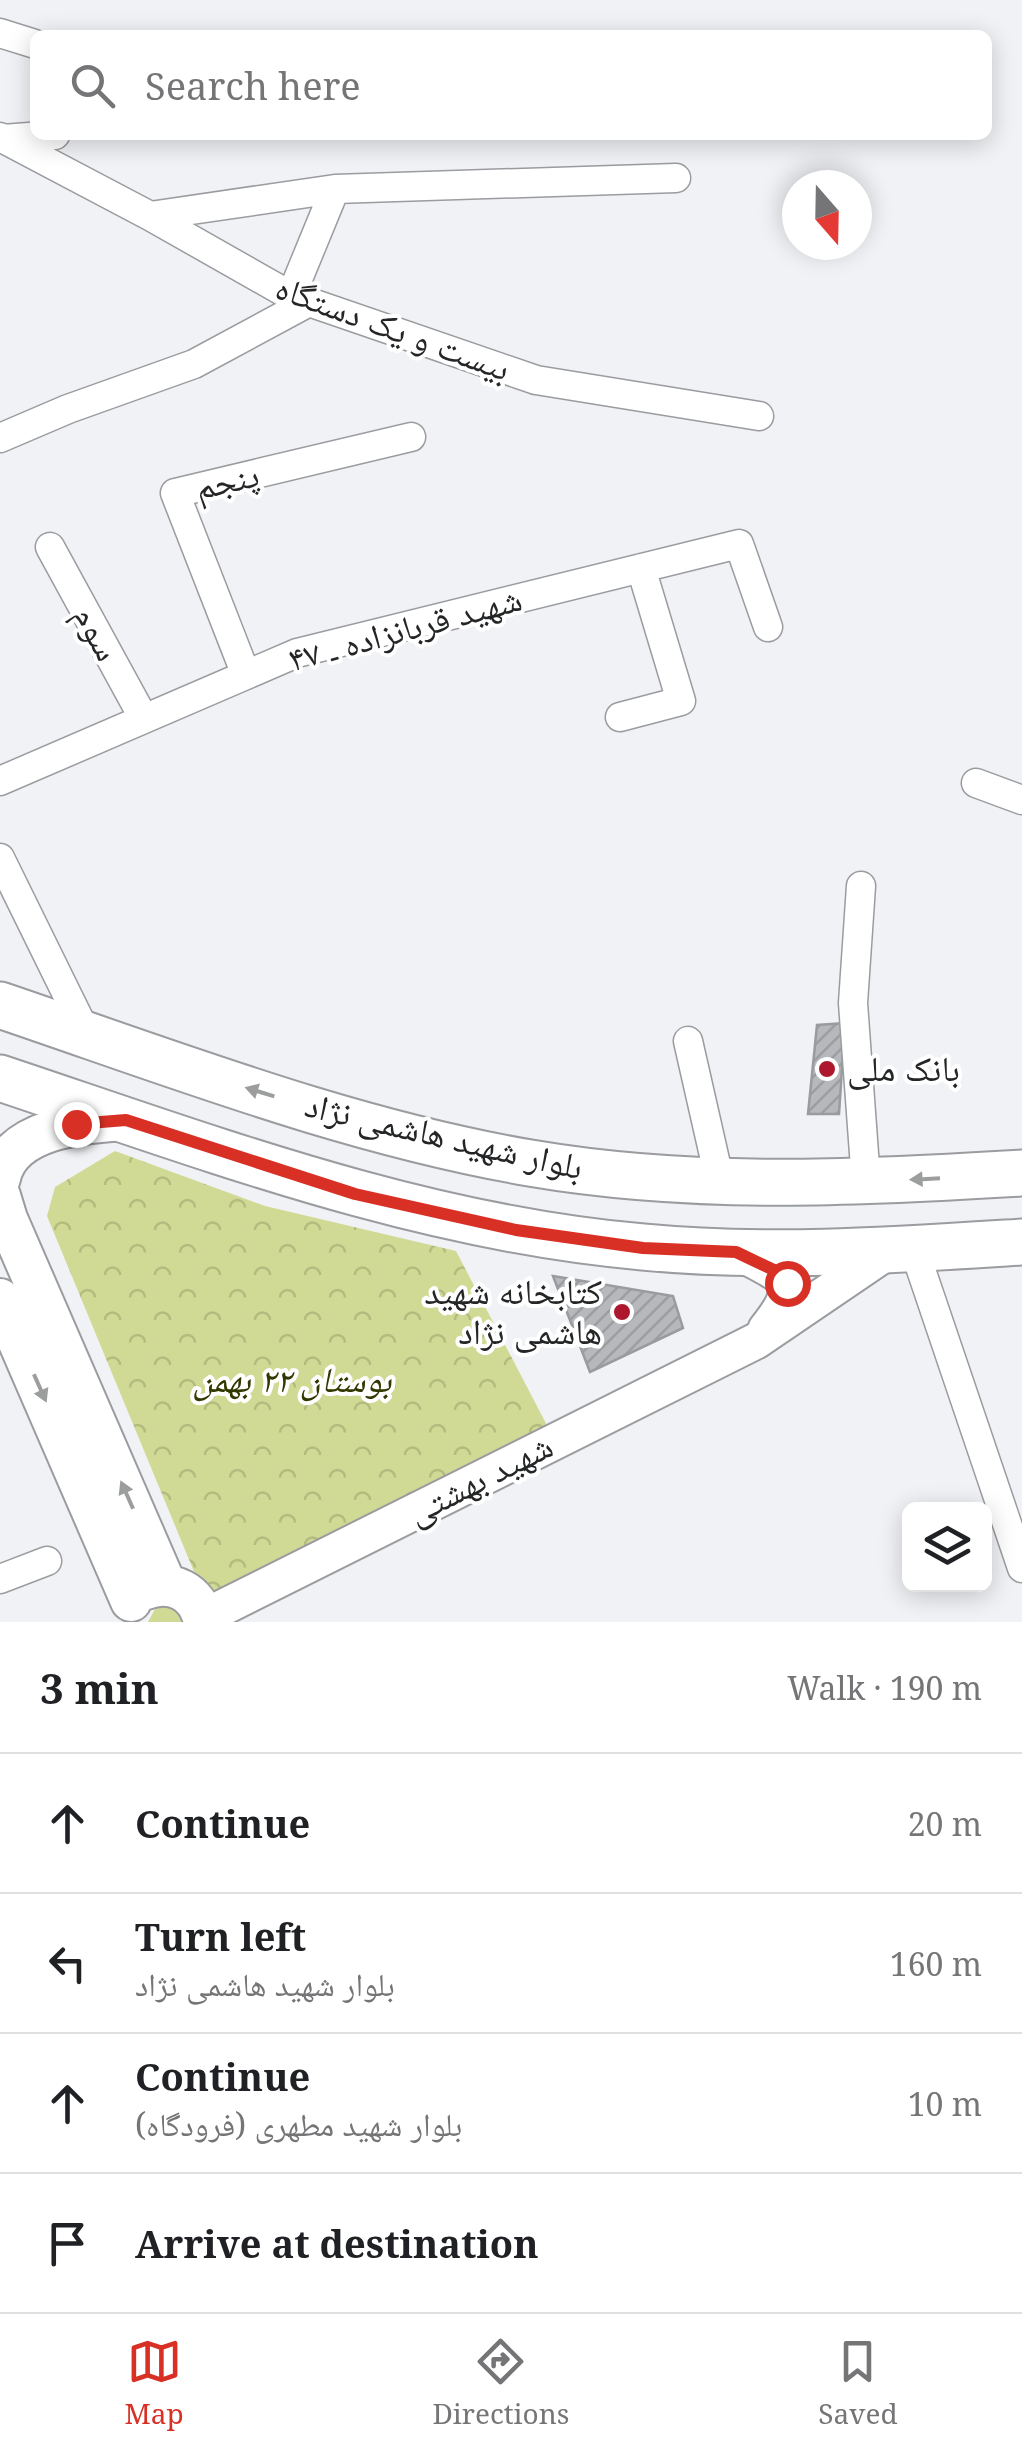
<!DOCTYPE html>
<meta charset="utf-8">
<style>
body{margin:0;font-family:"Noto Serif","Noto Naskh Arabic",serif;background:#f6f6f6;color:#202124}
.controls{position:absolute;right:30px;bottom:30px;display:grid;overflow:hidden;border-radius:15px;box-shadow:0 5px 25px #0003}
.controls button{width:90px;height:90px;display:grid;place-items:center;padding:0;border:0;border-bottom:2px solid #e0e0e0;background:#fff;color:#202124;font:50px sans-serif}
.compass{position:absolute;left:782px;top:170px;width:90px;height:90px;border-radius:50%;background:#fff;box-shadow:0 5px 25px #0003;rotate:160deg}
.stop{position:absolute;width:30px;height:30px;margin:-22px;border:8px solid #d93025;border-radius:50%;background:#fff}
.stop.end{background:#d93025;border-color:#fff;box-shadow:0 2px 10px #0008}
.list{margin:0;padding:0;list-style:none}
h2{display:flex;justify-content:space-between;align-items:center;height:130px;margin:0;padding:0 40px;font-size:42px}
h2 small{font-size:32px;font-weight:400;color:#757577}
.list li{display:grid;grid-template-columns:65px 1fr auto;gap:30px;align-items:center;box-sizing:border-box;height:140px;padding:0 40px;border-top:2px solid #e0e0e0}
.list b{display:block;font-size:38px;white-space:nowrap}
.list p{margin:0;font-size:32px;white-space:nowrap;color:#757577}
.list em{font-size:32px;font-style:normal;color:#757577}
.icon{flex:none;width:55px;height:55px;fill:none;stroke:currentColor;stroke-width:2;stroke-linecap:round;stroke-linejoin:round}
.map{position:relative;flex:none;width:1022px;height:1622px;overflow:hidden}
.search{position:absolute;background:#fff;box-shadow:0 5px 25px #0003;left:30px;right:30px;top:30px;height:110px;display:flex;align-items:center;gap:25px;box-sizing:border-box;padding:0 35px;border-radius:15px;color:#757577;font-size:38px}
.sheet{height:690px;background:#fff}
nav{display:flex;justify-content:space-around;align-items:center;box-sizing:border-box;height:140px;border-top:2px solid #e0e0e0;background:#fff;font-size:28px;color:#757577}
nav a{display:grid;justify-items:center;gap:5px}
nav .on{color:#d93025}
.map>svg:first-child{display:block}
.green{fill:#d1da94}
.park{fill:url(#park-crowns)}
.building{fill:url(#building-hatch);stroke:#999b9e;stroke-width:2.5}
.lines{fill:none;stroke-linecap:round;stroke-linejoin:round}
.minor-casing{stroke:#9a9c9f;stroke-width:31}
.tertiary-casing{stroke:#9a9c9f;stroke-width:39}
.secondary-casing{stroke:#9a9c9f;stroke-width:44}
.primary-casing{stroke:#9a9c9f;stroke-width:49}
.minor{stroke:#fff;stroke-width:28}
.tertiary{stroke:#fff;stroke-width:35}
.secondary{stroke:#fff;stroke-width:40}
.primary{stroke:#fff;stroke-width:45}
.oneway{fill:#9c9d9d}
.route{stroke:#d93025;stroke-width:12}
.poi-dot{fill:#ad182f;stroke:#fff;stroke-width:4}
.labels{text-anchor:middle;stroke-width:8;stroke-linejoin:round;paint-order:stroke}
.street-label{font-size:35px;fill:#242526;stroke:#fff}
.poi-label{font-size:35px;fill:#242526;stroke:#fff;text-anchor:start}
.park-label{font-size:35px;font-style:italic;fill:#333800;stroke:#fff}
</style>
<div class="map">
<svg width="1022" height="1622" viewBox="0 0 1022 1622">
<defs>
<pattern id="park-crowns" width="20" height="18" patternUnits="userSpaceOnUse" patternTransform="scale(2.5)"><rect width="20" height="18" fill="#d1da94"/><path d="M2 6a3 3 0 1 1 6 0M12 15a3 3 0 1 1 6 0" fill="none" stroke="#b3bb7f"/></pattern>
<pattern id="building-hatch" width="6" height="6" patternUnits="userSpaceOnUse" patternTransform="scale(2.5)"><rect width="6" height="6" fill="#b6b8bb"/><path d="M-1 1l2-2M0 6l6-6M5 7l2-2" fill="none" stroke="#9c9ea1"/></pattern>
</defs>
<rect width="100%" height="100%" fill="#f0f2f5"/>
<path class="green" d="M165,1605L176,1609L183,1622H148L155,1609Z"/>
<path class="park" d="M115,1151L265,1206L456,1251L551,1433L207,1603L47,1216L55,1187Z"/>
<path class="building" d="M845,1023L839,1114H808L817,1025Z
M553,1276L673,1296L683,1328L590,1372Z"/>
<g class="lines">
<defs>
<path id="minor" d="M0,33L35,44
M0,137L150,216L291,296L309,302L536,380L759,416
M3,139L55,135
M150,216L335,189L676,178
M291,296L335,189
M0,438L68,409L194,364L309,302
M50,547L144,719
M246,675L175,493L411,437
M620,717L681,701L641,568
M0,781L297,653L739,544L768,627
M976,783L1022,800
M0,858L87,1035
M861,886L853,1003L866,1181
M688,1041L720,1182
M914,1249L1022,1568
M0,1579L47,1561"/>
<path id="tertiary" d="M741,1254C787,1277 803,1283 766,1329
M204,1617L756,1341L890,1250"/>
<path id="secondary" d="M0,1178C10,1128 83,1123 123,1120
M0,1196L7,1219L166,1585
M0,1299L131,1601
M143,1590C172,1578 198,1592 204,1622"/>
<path id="primary" d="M0,1005C174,1064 349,1132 530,1163C694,1191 857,1183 1022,1173
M0,1078C210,1148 421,1228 643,1247C769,1259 896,1250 1022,1242"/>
</defs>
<use href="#minor" class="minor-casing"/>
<use href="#tertiary" class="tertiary-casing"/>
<use href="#secondary" class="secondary-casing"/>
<use href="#primary" class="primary-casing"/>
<use href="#minor" class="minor"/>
<use href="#tertiary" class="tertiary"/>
<use href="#secondary" class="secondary"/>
<use href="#primary" class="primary"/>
</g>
<defs><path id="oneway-solid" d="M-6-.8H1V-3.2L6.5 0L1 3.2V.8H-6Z" transform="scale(2.5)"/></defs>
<g class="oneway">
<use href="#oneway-solid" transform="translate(260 1092) rotate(-163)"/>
<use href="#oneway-solid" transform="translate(925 1179) rotate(177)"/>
<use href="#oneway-solid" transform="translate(40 1388) rotate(66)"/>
<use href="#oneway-solid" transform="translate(127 1495) rotate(-114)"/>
</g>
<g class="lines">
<path class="route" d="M76,1124L126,1120L355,1194L516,1230L643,1248L736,1252L778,1272L787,1283"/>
</g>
<g class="poi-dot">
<circle cx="827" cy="1069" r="10"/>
<circle cx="622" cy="1312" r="10"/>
</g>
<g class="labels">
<g class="street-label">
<text transform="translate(393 328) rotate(20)" y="12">بیست و یک دستگاه</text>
<text transform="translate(227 481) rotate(-13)" y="12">پنجم</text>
<text transform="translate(405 629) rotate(-15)" y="12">شهید قربانزاده ـ ۴۷</text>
<text transform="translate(97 633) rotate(61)" y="12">سوم</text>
<text transform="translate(444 1136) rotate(13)" y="12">بلوار شهید هاشمی نژاد</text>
<text transform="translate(480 1479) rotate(-27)" y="12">شهید بهشتی</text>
</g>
<g class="poi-label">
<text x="847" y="1081">بانک ملی</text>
<text x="602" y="1304" text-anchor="end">کتابخانه شهید<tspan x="602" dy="40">هاشمی نژاد</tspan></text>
</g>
<g class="park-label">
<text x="292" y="1392">بوستان ۲۲ بهمن</text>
</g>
</g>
</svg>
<div class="controls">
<button><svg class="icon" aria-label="layers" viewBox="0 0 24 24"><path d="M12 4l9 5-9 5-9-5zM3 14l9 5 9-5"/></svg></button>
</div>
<svg class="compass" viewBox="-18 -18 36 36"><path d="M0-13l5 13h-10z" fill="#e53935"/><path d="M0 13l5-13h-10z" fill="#757577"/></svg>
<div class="stop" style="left:787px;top:1283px"></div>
<div class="stop end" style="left:76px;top:1124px"></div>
<div class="search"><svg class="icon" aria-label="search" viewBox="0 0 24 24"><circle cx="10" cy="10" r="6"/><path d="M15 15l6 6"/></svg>Search here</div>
</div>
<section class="sheet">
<h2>3 min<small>Walk · 190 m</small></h2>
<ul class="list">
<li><svg class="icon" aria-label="ahead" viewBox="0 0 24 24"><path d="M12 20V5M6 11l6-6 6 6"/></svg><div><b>Continue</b></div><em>20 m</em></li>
<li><svg class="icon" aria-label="left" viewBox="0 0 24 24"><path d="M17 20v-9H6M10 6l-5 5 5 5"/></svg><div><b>Turn left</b><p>بلوار شهید هاشمی نژاد</p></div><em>160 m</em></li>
<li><svg class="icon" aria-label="ahead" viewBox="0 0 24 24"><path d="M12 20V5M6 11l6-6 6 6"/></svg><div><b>Continue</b><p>بلوار شهید مطهری (فرودگاه)</p></div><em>10 m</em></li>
<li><svg class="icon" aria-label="arrive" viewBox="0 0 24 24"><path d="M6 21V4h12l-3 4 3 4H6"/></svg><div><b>Arrive at destination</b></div></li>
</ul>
</section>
<nav>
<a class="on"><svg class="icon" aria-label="map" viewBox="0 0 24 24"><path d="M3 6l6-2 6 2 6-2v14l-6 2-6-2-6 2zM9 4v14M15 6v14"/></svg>Map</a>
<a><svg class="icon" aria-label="directions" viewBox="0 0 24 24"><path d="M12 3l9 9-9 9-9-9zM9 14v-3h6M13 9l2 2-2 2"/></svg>Directions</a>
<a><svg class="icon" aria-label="saved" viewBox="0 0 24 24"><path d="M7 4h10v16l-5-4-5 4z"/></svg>Saved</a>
</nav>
